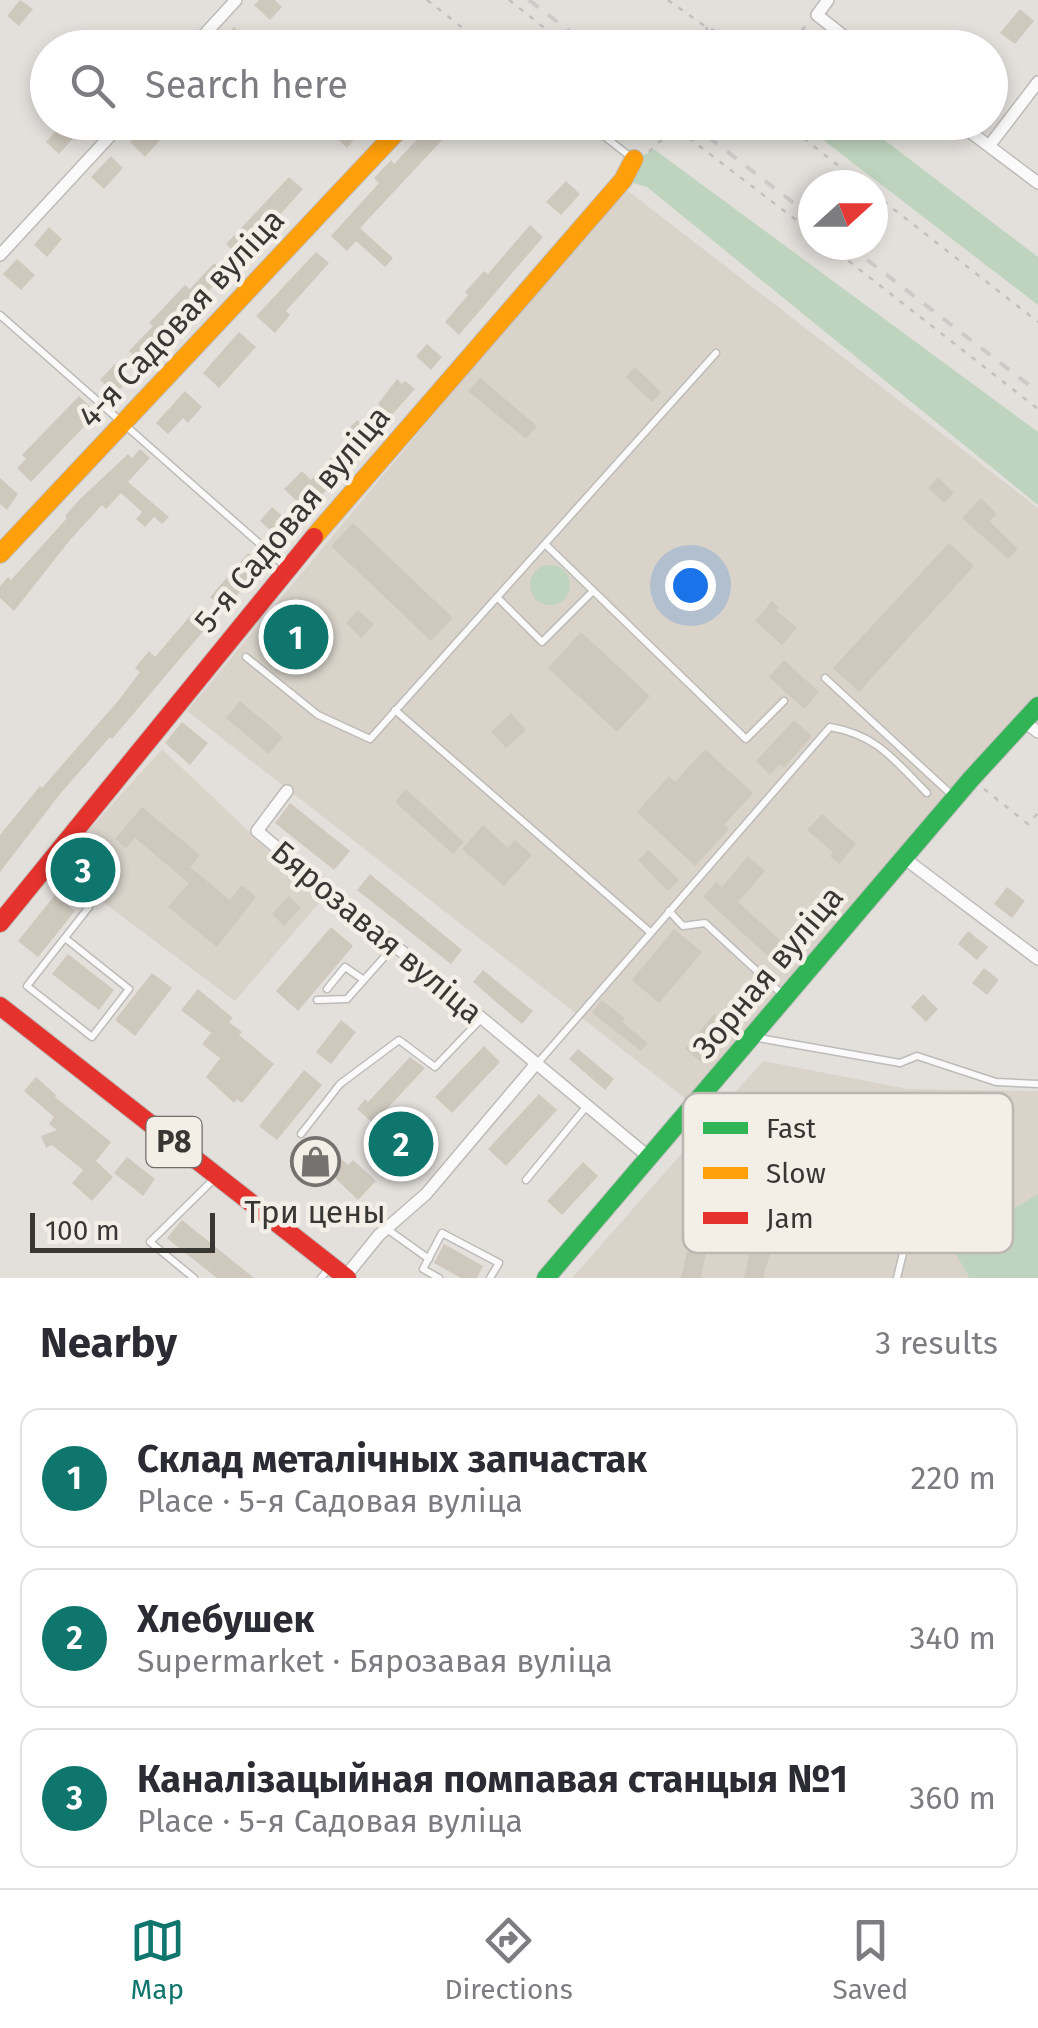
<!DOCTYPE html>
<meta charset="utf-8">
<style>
body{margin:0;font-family:"Fira Sans",sans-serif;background:#f2f2f3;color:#2b2b33}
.compass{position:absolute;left:798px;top:170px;width:90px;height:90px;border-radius:50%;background:#fff;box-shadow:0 5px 15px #0003;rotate:69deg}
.scale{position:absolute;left:30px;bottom:25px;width:185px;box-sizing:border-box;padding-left:10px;border:5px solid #393734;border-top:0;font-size:28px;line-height:35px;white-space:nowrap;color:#393734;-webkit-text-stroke:8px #f3eee6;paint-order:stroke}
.you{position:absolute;left:690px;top:585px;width:35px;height:35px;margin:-25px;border:8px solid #fff;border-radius:50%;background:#1a73e8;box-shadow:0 0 0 15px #1a73e833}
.badge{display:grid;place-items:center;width:65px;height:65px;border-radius:50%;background:#0f766e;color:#fff;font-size:32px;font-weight:700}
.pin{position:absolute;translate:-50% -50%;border:5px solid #fff;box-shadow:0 2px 10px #0006}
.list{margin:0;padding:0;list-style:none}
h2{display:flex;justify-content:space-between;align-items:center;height:130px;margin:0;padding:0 40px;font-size:42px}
h2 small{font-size:32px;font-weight:400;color:#7c7c81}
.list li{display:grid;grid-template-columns:65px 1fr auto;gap:30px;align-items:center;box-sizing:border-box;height:140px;margin:0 20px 20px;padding:0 20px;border:2px solid #e1e1e2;border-radius:20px}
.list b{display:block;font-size:38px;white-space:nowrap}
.list p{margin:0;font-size:32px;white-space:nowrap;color:#7c7c81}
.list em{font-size:32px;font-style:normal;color:#7c7c81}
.icon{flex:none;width:55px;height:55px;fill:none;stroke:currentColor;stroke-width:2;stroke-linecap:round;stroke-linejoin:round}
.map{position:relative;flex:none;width:1038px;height:1278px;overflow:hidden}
.search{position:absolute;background:#fff;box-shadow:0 5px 15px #0003;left:30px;right:30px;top:30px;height:110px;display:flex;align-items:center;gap:25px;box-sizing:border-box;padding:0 35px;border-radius:55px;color:#7c7c81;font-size:38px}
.sheet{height:610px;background:#fff}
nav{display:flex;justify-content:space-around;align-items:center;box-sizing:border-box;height:140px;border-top:2px solid #e1e1e2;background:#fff;font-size:28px;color:#7c7c81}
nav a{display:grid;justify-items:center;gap:5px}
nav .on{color:#0f766e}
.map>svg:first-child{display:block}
.built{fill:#d9d3ca}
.green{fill:#bed4be}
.building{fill:#cfc8bd}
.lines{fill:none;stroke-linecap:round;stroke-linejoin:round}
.lane-casing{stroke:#bdbbb8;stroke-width:9}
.street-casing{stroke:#bdbbb8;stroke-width:14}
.fast-casing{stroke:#bdbbb8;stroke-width:20}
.slow-casing{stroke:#bdbbb8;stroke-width:20}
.jam-casing{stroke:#bdbbb8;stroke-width:20}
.path{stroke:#c1c0be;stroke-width:2.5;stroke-dasharray:5 8;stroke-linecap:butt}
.lane{stroke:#fbfafa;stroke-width:6}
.street{stroke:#fbfafa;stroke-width:11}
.fast{stroke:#30b455;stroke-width:18}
.slow{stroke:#ff9f0a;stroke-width:18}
.jam{stroke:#e5322d;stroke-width:18}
.rail{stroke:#cbcbc9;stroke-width:4;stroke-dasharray:12 12;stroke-linecap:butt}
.labels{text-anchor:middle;stroke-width:9;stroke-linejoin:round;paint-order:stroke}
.shield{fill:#f3eee6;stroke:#716e69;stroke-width:2.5}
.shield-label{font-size:30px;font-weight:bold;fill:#393734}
.street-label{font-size:32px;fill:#393734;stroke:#f3eee6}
.poi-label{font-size:32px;fill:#393734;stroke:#f3eee6}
.key{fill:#f3eee6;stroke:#bbb7b1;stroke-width:2.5}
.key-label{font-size:28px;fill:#393734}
</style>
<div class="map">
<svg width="1038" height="1278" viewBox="0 0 1038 1278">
<rect width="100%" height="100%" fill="#e3e0dc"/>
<path class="built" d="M623,187L1038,508V700L686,1099L187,711Z
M162,749L295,875L324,897L235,1001L95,896L104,868L81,839Z
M763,1061L908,1089L1038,1091V1278H572Z"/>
<path class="green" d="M801,123H862L1038,257V305Z
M655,150L1038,432V505L647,187L623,180L634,159Z
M530 585a20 20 0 1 1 40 0a20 20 0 1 1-40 0Z
M1038,1194V1278H970L951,1246Z"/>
<path class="building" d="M20,0L33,9L19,26L7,16Z
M259,0H275L282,7L270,20L254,5Z
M1020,9L1034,21L1015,44L1000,33Z
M234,27L249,40L243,48H231L222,39Z
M344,122L358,135L347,148L332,134Z
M437,122H459L360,228L393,258L385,267L356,241L347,251L331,236L379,183L374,178L391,160L394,164L423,133L426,135Z
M63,123L76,135L59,154L46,142Z
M145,126L160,140L145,157L130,142Z
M111,156L123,168L104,189L91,177Z
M289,177L303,189L244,255L238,250L236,253L226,244Z
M566,181L580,194L561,215L546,202Z
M530,225L543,237L459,335L445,322L468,295L465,292L484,271L488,274Z
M49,227L62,239L47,257L34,245Z
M316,252L329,263L286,311L290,315L275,333L256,316Z
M17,259L35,275L21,290L3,274Z
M214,263L225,273L143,364L129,351L153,326L149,323L185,285L190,289Z
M239,332L256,347L219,388L203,373Z
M427,344L442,357L431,370L416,356Z
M115,364L130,378L116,394L100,380Z
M635,367L661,392L652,402L626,377Z
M480,378L537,426L526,439L468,391Z
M397,379L402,384L405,381L415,389L389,418L378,404Z
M185,391L202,407L188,423L183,418L168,434L156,423Z
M79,396L97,413L31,482L17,468L26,459L22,455Z
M357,420L376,437L362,453L343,435Z
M140,449L150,458L128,482L169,517L162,524L154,517L145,527L136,519L142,512L121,493L106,509L102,505L70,540L14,611L0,598V586L8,577L11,580L67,518L65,516L79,500L128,454L132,458Z
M332,457L347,470L306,510L284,489L302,471L311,480Z
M938,477L954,493L944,503L928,488Z
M0,478L18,494L7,510L0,504Z
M981,498L997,514L989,521L1018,549L1008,559L962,518Z
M272,507L293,525L280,539L260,521Z
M353,523L453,618L431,641L331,546Z
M949,543L974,566L859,692L833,668Z
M248,553L262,564L225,610L210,597Z
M772,601L779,607L776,610L797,628L782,645L755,621Z
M196,609L211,622L112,739L110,737L60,794L0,872V835L40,786L42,788L118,701L140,672L135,668L149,651L155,657Z
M295,610L323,633L297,664L270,641Z
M358,610L374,624L361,638L346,623Z
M581,632L650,696L617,732L548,668Z
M784,660L819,692L804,709L769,677Z
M240,701L283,737L269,754L226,718Z
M511,713L526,730L506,748L491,732Z
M794,720L812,736L784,768L780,764L770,775L756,761Z
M182,722L208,743L190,765L165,743Z
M705,749L753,793L724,825L729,829L695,866L637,812L669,776L675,782Z
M406,789L464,842L453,854L395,802Z
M290,803L350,851L334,870L275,823Z
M142,807L200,855L190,867L230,900L242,885L256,897L217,947L168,907L189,883L135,838L126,848L115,839Z
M822,814L856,844L839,864L830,856L833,852L807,830Z
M483,825L508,848L515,840L532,855L504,886L462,849Z
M648,850L679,880L668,891L638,860Z
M748,856L765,871L738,902L783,943L770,958L703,897L716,882L722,887Z
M370,874L462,950L451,964L357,890Z
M1007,887L1025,901L1012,918L994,904Z
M55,895L75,911L38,957L18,941Z
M289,896L301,908L284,926L272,914Z
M331,927L353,946L298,1011L276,991Z
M674,929L702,952L659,1003L632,980Z
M968,931L988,947L977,960L958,944Z
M68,954L114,990L99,1010L52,974Z
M984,968L999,980L987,995L972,983Z
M483,970L533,1011L522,1024L473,982Z
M152,973L172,988L135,1036L115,1020Z
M198,989L233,1018L229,1022L242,1032L239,1035L274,1064L242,1103L237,1099L234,1103L206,1077L220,1058L202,1044L211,1033L181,1010Z
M923,994L938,1009L926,1022L911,1007Z
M602,1000L625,1018L622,1022L648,1043L641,1051L592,1013Z
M714,1014L731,1028L702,1063L685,1049Z
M341,1020L356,1032L331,1064L316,1052Z
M484,1046L500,1062L452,1113L435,1097Z
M578,1049L614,1079L605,1090L569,1059Z
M410,1057L425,1068L382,1114L409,1139L401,1148L357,1109L365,1099L368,1102Z
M304,1070L322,1085L277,1140L259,1126Z
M36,1077L56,1095L55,1097L111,1142L96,1161L113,1177L92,1201L72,1183L83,1170L52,1145L46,1148L41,1136L57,1130L49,1124L54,1117L24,1091Z
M539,1094L557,1110L506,1166L488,1149Z
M324,1143L348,1165L353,1160L376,1181L358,1200L335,1178L329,1185L305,1163Z
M127,1157L155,1179L143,1196L114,1173Z
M583,1162L598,1176L562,1215L547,1201Z
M755,1165L786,1171L785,1177L801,1180L791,1226L779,1223L763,1278H744L751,1246L709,1237L701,1278H681L695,1216L690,1215L693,1204L744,1216Z
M182,1220L254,1278H217L179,1248L167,1238Z
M444,1244L483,1266L477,1278H461L434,1263Z"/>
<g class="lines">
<defs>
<path id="lane" d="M586,122L632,158
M0,315L286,567
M545,544L746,739L784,701
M497,597L542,642L593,591
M246,657L318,715L370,739L716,353
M825,678L954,797
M395,710L650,932
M43,873L89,907L27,986L92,1037L129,989L65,938
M669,911L683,926L705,923L783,995
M327,989L345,967L364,980
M317,1000L347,999L395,945
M753,1037L900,1063L917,1056L996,1082L1038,1084
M536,1065L830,727C877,735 894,760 927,793
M301,1134L340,1084L399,1040L435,1067L481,1019
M526,1180L586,1107
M387,1229L429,1259
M194,1278L150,1242L215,1178
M321,1278L330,1267
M439,1278L423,1269L442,1233L499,1263L490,1278
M897,1278L905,1245"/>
<path id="street" d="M828,0L817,15L859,48
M192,48L236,0
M477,48L481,43
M957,122L1038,183
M989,146L1038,82
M0,255L123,122
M1026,723L1038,732
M287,791L257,831L650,1158
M904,858L1038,959
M345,1277L379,1235L426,1194L535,1065"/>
<path id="fast" d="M546,1278L971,779L1038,706"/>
<path id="slow" d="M314,537L623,180L634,159
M0,554L406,122"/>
<path id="jam" d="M0,923L314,537
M0,1006L347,1278"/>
</defs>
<use href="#lane" class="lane-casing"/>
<use href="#street" class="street-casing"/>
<use href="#fast" class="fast-casing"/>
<use href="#slow" class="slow-casing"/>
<use href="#jam" class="jam-casing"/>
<path class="path" d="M427,0L473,36
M509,0L570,48
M668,0L706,27L755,48
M706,27L714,48
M783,48L809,23
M668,122L813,233
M783,122L863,185
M649,152L680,122
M873,193L1038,322
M828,245L1038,409
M984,789L1028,824L1038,813"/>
<use href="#lane" class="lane"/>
<use href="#street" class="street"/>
<use href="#fast" class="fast"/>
<use href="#slow" class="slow"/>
<use href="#jam" class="jam"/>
<path class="rail" d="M529,0L591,48
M689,122L813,218
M848,245L1038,392"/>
</g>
<defs>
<symbol id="shop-ring" viewBox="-11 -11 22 22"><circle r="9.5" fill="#f3eee6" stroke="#74726f" stroke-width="1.5"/><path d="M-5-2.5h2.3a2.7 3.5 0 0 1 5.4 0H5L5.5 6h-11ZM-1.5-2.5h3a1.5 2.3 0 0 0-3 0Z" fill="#74726f"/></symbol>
</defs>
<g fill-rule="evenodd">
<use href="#shop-ring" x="288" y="1134" width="55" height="55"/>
</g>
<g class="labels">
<rect class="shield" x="146.5" y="1117" width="55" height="50" rx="8"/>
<g class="shield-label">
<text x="174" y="1152">Р8</text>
</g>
<g class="street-label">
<text transform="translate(181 318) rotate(-47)" y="11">4-я Садовая вуліца</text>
<text transform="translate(292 519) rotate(-50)" y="11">5-я Садовая вуліца</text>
<text transform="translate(377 932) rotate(40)" y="11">Бярозавая вуліца</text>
<text transform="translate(768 972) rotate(-50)" y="11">Зорная вуліца</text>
</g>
<g class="poi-label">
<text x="315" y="1223">Три цены</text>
</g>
</g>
<rect x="683" y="1093" width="330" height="160" rx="15" class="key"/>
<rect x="703" y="1122" width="45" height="12" fill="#30b455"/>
<rect x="703" y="1167" width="45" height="12" fill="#ff9f0a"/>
<rect x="703" y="1212" width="45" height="12" fill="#e5322d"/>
<g class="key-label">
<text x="766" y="1138">Fast</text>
<text x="766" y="1183">Slow</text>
<text x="766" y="1228">Jam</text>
</g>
</svg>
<svg class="compass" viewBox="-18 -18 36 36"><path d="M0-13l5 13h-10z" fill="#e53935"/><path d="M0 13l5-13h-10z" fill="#7c7c81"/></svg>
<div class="scale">100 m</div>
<div class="you"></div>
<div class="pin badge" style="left:296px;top:637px">1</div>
<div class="pin badge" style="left:401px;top:1144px">2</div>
<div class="pin badge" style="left:83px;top:870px">3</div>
<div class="search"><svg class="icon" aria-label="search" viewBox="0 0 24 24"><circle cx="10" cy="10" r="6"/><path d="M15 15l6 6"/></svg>Search here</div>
</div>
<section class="sheet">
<h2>Nearby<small>3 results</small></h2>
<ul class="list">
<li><span class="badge">1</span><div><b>Склад металічных запчастак</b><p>Place · 5-я Садовая вуліца</p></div><em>220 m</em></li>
<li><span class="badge">2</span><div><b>Хлебушек</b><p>Supermarket · Бярозавая вуліца</p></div><em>340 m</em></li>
<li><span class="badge">3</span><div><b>Каналізацыйная помпавая станцыя №1</b><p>Place · 5-я Садовая вуліца</p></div><em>360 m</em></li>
</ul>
</section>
<nav>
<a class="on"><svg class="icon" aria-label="map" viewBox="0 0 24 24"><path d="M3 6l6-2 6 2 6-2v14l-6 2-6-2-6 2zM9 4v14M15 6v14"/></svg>Map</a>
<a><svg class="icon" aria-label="directions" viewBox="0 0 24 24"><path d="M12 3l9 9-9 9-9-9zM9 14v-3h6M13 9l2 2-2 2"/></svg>Directions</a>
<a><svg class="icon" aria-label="saved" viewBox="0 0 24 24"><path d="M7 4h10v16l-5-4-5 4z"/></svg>Saved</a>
</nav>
